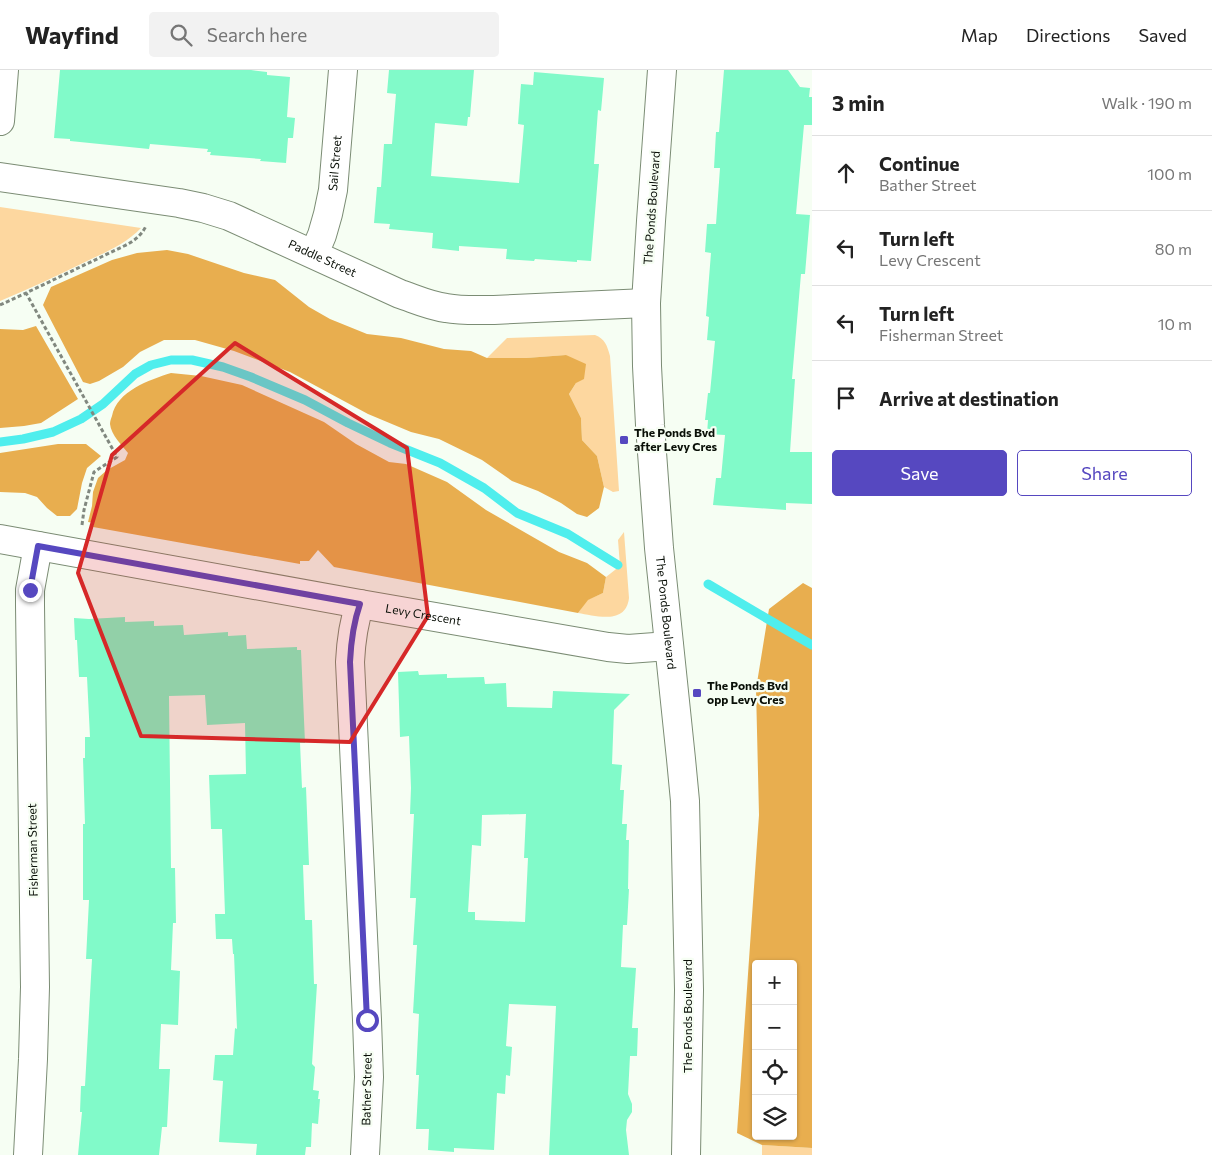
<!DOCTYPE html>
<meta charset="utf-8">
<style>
body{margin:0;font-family:Commissioner,sans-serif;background:#f2f2f2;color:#222}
.controls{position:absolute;right:15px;bottom:15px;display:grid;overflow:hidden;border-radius:5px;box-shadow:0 1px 4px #0004}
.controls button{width:45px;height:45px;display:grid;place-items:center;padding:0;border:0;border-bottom:1px solid #e0e0e0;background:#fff;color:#222;font:25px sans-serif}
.stop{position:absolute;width:15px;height:15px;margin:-11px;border:4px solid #5648c0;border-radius:50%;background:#fff}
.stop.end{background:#5648c0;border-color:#fff;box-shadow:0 1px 5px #0008}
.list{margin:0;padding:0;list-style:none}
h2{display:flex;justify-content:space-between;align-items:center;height:65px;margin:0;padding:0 20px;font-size:21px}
h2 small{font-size:16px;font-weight:400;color:#767676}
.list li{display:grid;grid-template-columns:32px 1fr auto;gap:15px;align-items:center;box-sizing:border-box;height:75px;padding:0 20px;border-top:1px solid #e0e0e0}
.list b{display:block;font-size:19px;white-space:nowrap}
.list p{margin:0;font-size:16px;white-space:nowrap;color:#767676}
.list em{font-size:16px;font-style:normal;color:#767676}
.actions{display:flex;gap:10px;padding:15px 20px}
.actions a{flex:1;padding:11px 0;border:1px solid #5648c0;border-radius:5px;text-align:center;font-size:18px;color:#5648c0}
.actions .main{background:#5648c0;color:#fff}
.icon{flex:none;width:28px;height:28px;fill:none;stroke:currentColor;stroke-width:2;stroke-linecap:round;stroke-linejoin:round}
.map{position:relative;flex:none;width:812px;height:1085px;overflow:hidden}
header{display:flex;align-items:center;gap:30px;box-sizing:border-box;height:70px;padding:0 25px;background:#fff;border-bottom:1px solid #e0e0e0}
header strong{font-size:24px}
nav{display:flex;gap:28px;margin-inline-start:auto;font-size:18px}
.search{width:350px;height:45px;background:#f2f2f2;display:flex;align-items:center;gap:12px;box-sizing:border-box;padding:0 18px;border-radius:5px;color:#767676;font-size:19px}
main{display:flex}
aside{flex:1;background:#fff}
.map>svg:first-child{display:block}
.green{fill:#fdd79f}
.forest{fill:#e8ae4f;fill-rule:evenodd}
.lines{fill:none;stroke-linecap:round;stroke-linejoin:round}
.stream{stroke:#4feeed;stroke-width:9}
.building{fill:#81fac9;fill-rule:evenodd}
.minor-casing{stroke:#7b8c74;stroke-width:30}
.path{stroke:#81887f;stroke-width:3;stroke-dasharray:4 2.5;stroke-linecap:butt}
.minor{stroke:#fff;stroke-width:28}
.route{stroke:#5648c0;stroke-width:6}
.marked{fill:#d62828;fill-opacity:0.2;stroke:#d62828;stroke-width:4;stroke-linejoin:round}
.poi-dot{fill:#5648c0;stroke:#f6fef3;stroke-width:2}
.labels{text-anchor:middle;stroke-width:4.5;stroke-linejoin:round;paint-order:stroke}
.street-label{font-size:12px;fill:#090f07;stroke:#f6fef3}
.poi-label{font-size:12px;font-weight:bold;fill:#090f07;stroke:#f6fef3;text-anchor:start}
</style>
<header>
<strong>Wayfind</strong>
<div class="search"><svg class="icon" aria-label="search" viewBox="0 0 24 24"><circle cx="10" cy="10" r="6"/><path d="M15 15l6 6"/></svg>Search here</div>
<nav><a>Map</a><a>Directions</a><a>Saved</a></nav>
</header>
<main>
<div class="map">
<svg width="812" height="1085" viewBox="0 0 812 1085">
<rect width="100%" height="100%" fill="#f6fef3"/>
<path class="green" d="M0,137L141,158C126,174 104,183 85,192C57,206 29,219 0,231Z
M595,265C605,269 607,275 610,286L619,421L613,422L604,417L597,386L582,370L581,348L569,324L576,313L566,285L526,288H487L507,268Z
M624,462L629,528C626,555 596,546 578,543L587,530L603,523L606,507L620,496L618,470Z
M762,1075L812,1078V1085H762Z"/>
<path class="forest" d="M167,180L188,184L244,203L275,210L309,237L330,249L367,264L401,268L444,279L471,281L487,288H526L566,285L586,294L584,309L576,313L569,324L581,348L582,370L597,386L604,417L599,438L587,447L577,444L561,433L538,421L512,411L482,390L439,369L411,362L368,344L290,302L234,281L195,270H164L140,282L123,297L99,311L90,314L83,312L43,235L51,217L112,190L137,183Z
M36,256L78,329L41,353L24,356L0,358V259L23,260Z
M171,303L201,306L242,315L324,352L356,374L389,392L406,394L447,412L486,440L559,482L587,493L606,507L603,523L588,530L578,543L334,497L318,480L309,491H300V494L93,457L94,453L88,452L92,436L93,422L98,408L107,400L125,390L128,383C122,375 111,365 110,354C110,351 111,349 112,346C117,321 149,310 171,303Z
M58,374H86L101,386L87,398L82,413L77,439L70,446H57L47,438L37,427L25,423L0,422V383Z
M803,513L812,518V1078L762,1075L737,1063L759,745L756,619L769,539ZM756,894H793V1066H756Z"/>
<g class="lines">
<path class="stream" d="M0,372L23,369L53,362L81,349L103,334L135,304L151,295L171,290H192L223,297L251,307L305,330L348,353L390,373L440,393L484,418L517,443L568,464L618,495
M708,514L812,575"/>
</g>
<path class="building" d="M60,0H251L267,2V5L290,7L287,47L295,48L293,68H288L286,93L260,91L261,89L210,85L211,82H207L208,79L150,74L149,79L70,71V69L54,68Z
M389,0H474L470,47H468L467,56L435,53L431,106L519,113L524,55L518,54L521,14L533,15L534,2L604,8L601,41L598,40L594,94H599L591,191L577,190V192L535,189L534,191L506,189L507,179L459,176V181L432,178L433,163L389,159L390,154L374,153L377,117H381L384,74H392L396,24L387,23Z
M724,0H788L800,17L810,18L809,27H812V55H804L796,144L810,145L805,204H801L792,309H795L790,382H812V434L786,433V440L713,435L716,408H721L725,365L707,364L708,350H705L708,323H710L715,271L707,270L709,247L706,246L711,183L705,182L707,154H716L720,98H714L716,62H719Z
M125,547V552L154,551V556L183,555L184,565L228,562V566L246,565L247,579L297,577V580H301L305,673H300L302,718L306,717L309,795H303L305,850H312L314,914H317L312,994L315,997L313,1020L319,1021L318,1029H320L318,1054L312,1053L311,1077H306L305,1085H256L257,1074L219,1072L223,1011L213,1010L215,985H233L235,958L237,959L234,884H233L232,869H216L215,844H225L222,759H211L209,705L246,704L245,653L207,655L205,625L169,626L171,798H175L176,853H173L171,900L180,901L178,955L161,954L159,999H170L167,1057H162L159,1085H78L82,1042H80L81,1016H85L92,889H86L89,830H83V754H85L83,688H85V667H90L87,607H79L77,570H75L74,548L89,549Z
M418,601L419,605L447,604V608L484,607L485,614L506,613L507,637L552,638L553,621L630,624L614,640L612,694L622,695L620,720H624L622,754H627L626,770H629L628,819H629L627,855H623L621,897L636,898L632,958H638L637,986H630L628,1024L632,1034V1042L627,1050L626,1060L629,1085H549L556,936L509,934L506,976L512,977L510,1006L506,1005L505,1024L497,1023L494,1080L454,1078V1082L428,1080L429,1059H416L419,1005H416L419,944L413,943L417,875H413L416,828H410L414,744H410L411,718L409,666L400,667L398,602ZM526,744L524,788H528L525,852L475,850V842H468L472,775L481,776L482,745Z"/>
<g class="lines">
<defs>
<g id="minor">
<path id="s1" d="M662,0L651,151L646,233L647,296L650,355L659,478L681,689L685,731L689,920L686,1085"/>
<path d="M0,51L4,0"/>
<path id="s2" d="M0,107L179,133L203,138L229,146L400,224C415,229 430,236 446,238C462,241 478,240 494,240L646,233"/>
<path id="s3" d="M314,184L322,165L328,144L333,120L343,0"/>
<path id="s4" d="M0,469L360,534L608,577L628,579L669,576"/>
<path d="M360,534C353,554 351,571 350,592L367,950L369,1007L365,1085"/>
<path d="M28,1085L33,989L35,917L30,535V520L38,476"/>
</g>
</defs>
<use href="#minor" class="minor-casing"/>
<path class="path" d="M0,235L26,223
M82,455L84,440L94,402L117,387L26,223L124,176C134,171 141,166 146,156"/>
<use href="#minor" class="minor"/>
</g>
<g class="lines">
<path class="route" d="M30,520L38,476L360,534C353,554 351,571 350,592L367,950"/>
</g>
<path class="marked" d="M235,273L407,378L428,546L350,672L141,666L78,503L112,385Z"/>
<g class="poi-dot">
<rect x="619" y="365" width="10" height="10" rx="2.5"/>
<rect x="692" y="618" width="10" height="10" rx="2.5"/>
</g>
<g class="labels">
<g class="street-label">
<text dy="4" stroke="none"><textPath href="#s3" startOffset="94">Sail Street</textPath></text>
<text transform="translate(652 138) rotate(-86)" y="4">The Ponds Boulevard</text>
<text dy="4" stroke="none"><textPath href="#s2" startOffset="335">Paddle Street</textPath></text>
<text dy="4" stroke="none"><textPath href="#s1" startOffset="544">The Ponds Boulevard</textPath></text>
<text dy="4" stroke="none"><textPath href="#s4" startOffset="430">Levy Crescent</textPath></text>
<text transform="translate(33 780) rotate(-91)" y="4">Fisherman Street</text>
<text transform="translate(688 946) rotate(-90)" y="4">The Ponds Boulevard</text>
<text transform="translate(367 1019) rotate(-89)" y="4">Bather Street</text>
</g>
<g class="poi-label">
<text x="634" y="367">The Ponds Bvd<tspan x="634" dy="14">after Levy Cres</tspan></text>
<text x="707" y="620">The Ponds Bvd<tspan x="707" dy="14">opp Levy Cres</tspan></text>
</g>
</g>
</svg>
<div class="controls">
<button>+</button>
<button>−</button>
<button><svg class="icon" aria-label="locate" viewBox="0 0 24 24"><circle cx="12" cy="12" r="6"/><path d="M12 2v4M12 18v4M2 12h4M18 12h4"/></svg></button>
<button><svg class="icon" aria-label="layers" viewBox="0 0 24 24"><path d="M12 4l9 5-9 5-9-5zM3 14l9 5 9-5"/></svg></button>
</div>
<div class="stop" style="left:367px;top:950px"></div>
<div class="stop end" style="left:30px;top:520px"></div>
</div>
<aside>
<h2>3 min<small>Walk · 190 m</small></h2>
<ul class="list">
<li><svg class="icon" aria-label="ahead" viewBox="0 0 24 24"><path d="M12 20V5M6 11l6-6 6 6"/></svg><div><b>Continue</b><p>Bather Street</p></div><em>100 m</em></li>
<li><svg class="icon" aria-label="left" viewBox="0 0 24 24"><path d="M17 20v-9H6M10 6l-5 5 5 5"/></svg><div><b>Turn left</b><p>Levy Crescent</p></div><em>80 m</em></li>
<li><svg class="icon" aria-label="left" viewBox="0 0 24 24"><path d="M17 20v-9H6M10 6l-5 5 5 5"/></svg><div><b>Turn left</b><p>Fisherman Street</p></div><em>10 m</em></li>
<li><svg class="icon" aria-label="arrive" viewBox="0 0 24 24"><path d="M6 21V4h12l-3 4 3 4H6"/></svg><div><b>Arrive at destination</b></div></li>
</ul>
<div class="actions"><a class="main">Save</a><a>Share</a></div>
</aside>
</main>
